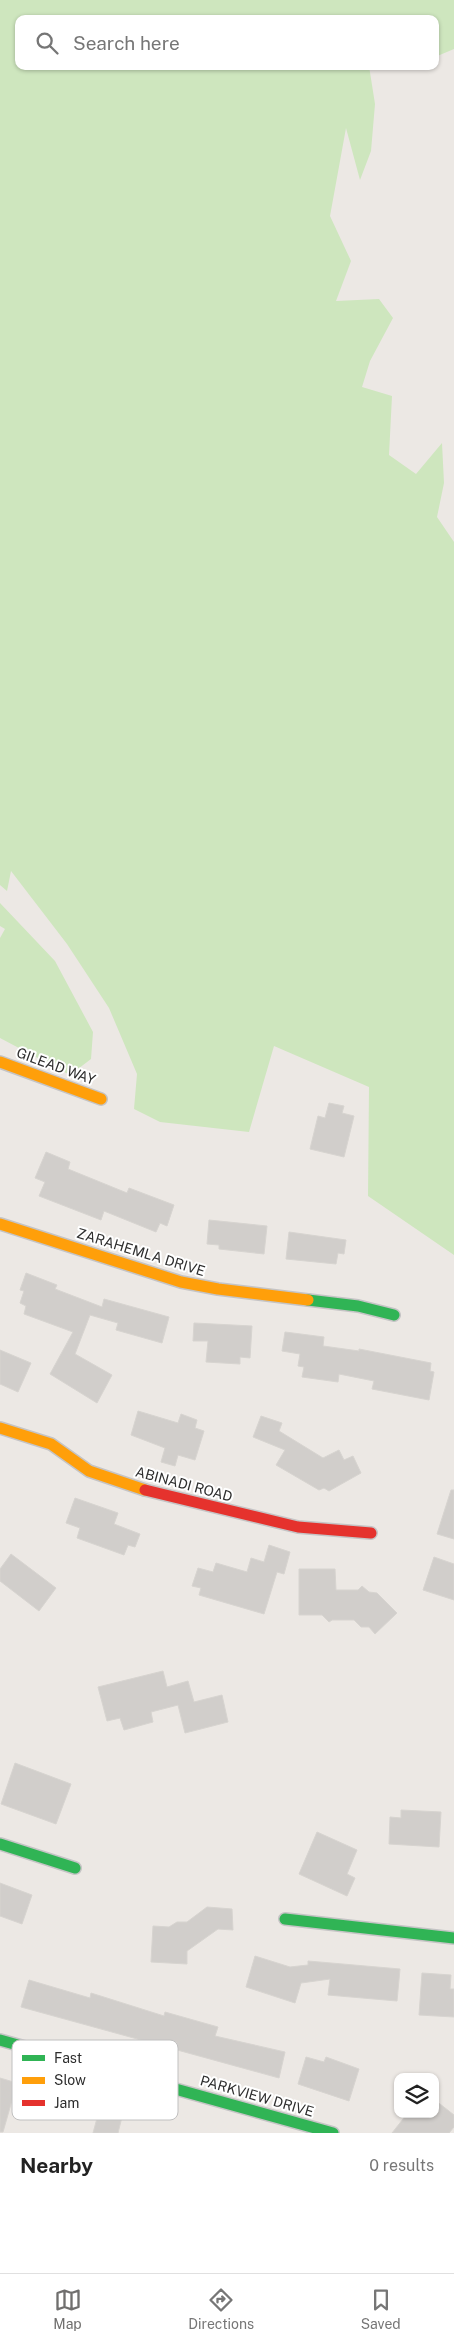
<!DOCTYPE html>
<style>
body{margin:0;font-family:"Public Sans",sans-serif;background:#f2f2f2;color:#222}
.controls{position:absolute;right:15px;bottom:15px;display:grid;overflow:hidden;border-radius:10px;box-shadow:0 1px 4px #0004}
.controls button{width:45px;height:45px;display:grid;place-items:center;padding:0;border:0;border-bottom:1px solid #e0e0e0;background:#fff;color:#222;font:25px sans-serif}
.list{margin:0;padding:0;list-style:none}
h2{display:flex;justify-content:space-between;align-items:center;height:65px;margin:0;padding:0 20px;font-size:21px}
h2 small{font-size:16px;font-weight:400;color:#767676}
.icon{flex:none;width:28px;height:28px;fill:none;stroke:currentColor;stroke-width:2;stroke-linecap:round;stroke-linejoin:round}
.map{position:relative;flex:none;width:454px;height:2133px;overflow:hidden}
.search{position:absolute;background:#fff;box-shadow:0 1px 4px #0004;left:15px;right:15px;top:15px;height:55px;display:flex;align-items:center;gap:12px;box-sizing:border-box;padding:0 18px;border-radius:10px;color:#767676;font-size:19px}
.sheet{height:140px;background:#fff}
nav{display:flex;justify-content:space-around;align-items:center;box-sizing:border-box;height:70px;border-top:1px solid #e0e0e0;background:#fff;font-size:14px;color:#767676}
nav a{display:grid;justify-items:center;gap:2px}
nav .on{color:#706f6e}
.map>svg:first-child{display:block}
.green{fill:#cee6be}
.building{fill:#d1cecb;stroke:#d7d4d0}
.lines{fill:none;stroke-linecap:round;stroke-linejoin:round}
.fast-casing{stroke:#c5c4c5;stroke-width:14}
.slow-casing{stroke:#c5c4c5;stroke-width:14}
.jam-casing{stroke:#c5c4c5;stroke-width:14}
.fast{stroke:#30b455;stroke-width:11}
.slow{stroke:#ff9f0a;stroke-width:11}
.jam{stroke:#e5322d;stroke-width:11}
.labels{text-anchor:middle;stroke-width:4;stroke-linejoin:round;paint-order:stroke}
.street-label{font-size:14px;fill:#2e2e2e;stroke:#fff}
.key{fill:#fff;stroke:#c0c0c0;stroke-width:1}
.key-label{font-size:14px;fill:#2e2e2e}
</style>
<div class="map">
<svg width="454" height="2133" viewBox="0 0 454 2133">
<rect width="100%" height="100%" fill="#ece8e4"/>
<path class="green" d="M0,0H454V49L435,57V19H19V66H369L375,104L371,151L360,180L346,128L330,216L351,261L336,301L379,299L393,318L370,361L362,387L392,396L389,455L416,474L442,443L444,483L437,517L454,542V1255L368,1196L369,1087L274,1046L249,1132L160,1122L134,1109L137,1074L109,1008L67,944L11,871L7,891L0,885Z
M0,903L55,961L93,1032L91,1059L70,1075L0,1038V938L5,929L0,926Z"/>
<path class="building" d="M329,1103L344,1106L342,1113L354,1116L344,1157L310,1149L318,1116L325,1118Z
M46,1152L70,1162L68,1169L127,1193L129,1188L174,1205L167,1226L160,1223L156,1232L104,1211L101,1220L39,1196L45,1182L35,1178Z
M209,1220L267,1226L264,1254L219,1249V1245L207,1244Z
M289,1232L346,1240L344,1254L338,1253L336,1264L286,1259Z
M26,1273L57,1285L55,1289L102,1307L104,1299L169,1317L162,1343L116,1330L118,1323L90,1315L75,1354L112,1375L97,1403L50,1374L73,1332L24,1314L26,1306L20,1303L24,1291L20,1290Z
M194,1323L252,1326L250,1358L240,1357V1364L206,1362L208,1341H193Z
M285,1332L324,1337L323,1346L359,1351V1349L431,1363L430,1371L434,1372L429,1400L372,1389L374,1381L339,1374L338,1382L302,1377L304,1367L298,1366L300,1354L282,1351Z
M0,1350L31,1363L18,1392L0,1384Z
M138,1411L178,1423L181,1414L197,1420L195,1428L204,1431L195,1460L178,1455L175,1466L161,1462L165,1448L131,1435Z
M261,1416L282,1423L279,1431L323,1458L339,1450L344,1460L353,1456L361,1473L329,1491L324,1488L319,1490L276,1465L285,1450L253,1437Z
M451,1490H454V1539L437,1534Z
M75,1498L118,1513L114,1524L140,1534L135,1547L128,1545L124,1555L77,1538L80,1528L66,1523Z
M269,1545L290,1552L284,1574L277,1572L264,1614L199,1595L201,1588L192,1586L198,1568L213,1572L216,1563L247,1572L251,1558L264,1562Z
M11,1554L56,1588L39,1611L0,1581V1569Z
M434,1557L454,1564V1600L423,1590Z
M299,1569H335L336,1590H358L362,1586L369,1592L377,1593L397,1613L375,1634L369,1627H361L354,1620H332L329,1622L322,1615H299Z
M163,1671L167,1687L188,1681L194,1702L222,1695L228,1722L185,1733L178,1705L151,1712L153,1722L124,1730L120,1718L107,1721L98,1687Z
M15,1763L71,1784L56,1824L1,1804Z
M401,1810L441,1812L439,1847L389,1844L390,1817L401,1818Z
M317,1832L357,1850L347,1874L355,1878L347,1896L299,1874Z
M0,1883L32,1895L22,1924L0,1916Z
M207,1907L232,1909L233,1930L218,1929L187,1951V1964L151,1962L153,1926L169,1927L177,1922H187Z
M255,1956L290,1967L308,1965V1961L400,1969L397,2001L328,1995L330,1979L301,1983L295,2003L246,1987Z
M422,1973L451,1975L450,1989H454V2017L419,2015Z
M29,1980L90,1998L91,1993L164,2016L165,2012L218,2027L215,2036L285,2052L279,2078L21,2007Z
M306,2057L324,2062L326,2057L359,2069L349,2101L298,2084Z
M0,2078L17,2083L3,2132H0Z
M435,2100L454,2115V2127L449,2133H392L407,2114H435Z
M100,2107L123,2113L118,2133H93Z"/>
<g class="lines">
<defs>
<path id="fast" d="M308,1300L358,1306L394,1315
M0,1844L75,1868
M285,1919L454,1938
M0,2040L333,2133"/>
<path id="slow" d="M0,1062L101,1099
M0,1224L181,1282L218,1289L308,1300
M0,1428L51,1444L89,1471L145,1490"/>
<path id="jam" d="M145,1490L298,1527L371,1533"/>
</defs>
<use href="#fast" class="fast-casing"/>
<use href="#slow" class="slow-casing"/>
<use href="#jam" class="jam-casing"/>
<use href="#fast" class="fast"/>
<use href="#slow" class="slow"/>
<use href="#jam" class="jam"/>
</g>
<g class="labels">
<g class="street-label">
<text transform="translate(56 1066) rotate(20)" y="5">GILEAD WAY</text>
<text transform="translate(141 1252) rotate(17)" y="5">ZARAHEMLA DRIVE</text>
<text transform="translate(184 1484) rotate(15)" y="5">ABINADI ROAD</text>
<text transform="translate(257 2096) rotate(16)" y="5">PARKVIEW DRIVE</text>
</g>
</g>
<rect x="12" y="2040" width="166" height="80" rx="8" class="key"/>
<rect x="22" y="2055" width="23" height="6" fill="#30b455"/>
<rect x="22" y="2077" width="23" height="7" fill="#ff9f0a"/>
<rect x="22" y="2100" width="23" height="6" fill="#e5322d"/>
<g class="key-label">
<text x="54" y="2063">Fast</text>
<text x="54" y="2085">Slow</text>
<text x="54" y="2108">Jam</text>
</g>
</svg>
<div class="controls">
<button><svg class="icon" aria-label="layers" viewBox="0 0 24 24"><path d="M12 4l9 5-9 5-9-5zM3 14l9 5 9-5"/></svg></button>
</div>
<div class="search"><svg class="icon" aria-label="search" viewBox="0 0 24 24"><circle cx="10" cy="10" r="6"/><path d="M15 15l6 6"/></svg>Search here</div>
</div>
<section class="sheet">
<h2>Nearby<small>0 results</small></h2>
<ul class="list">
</ul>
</section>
<nav>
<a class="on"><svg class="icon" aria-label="map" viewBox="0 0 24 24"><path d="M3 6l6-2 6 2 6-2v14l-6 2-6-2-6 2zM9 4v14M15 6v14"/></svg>Map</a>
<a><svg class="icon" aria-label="directions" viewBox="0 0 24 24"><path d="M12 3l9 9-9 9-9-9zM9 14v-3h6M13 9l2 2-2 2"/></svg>Directions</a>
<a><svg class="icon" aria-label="saved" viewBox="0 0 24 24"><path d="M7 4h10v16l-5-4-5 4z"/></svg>Saved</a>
</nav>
